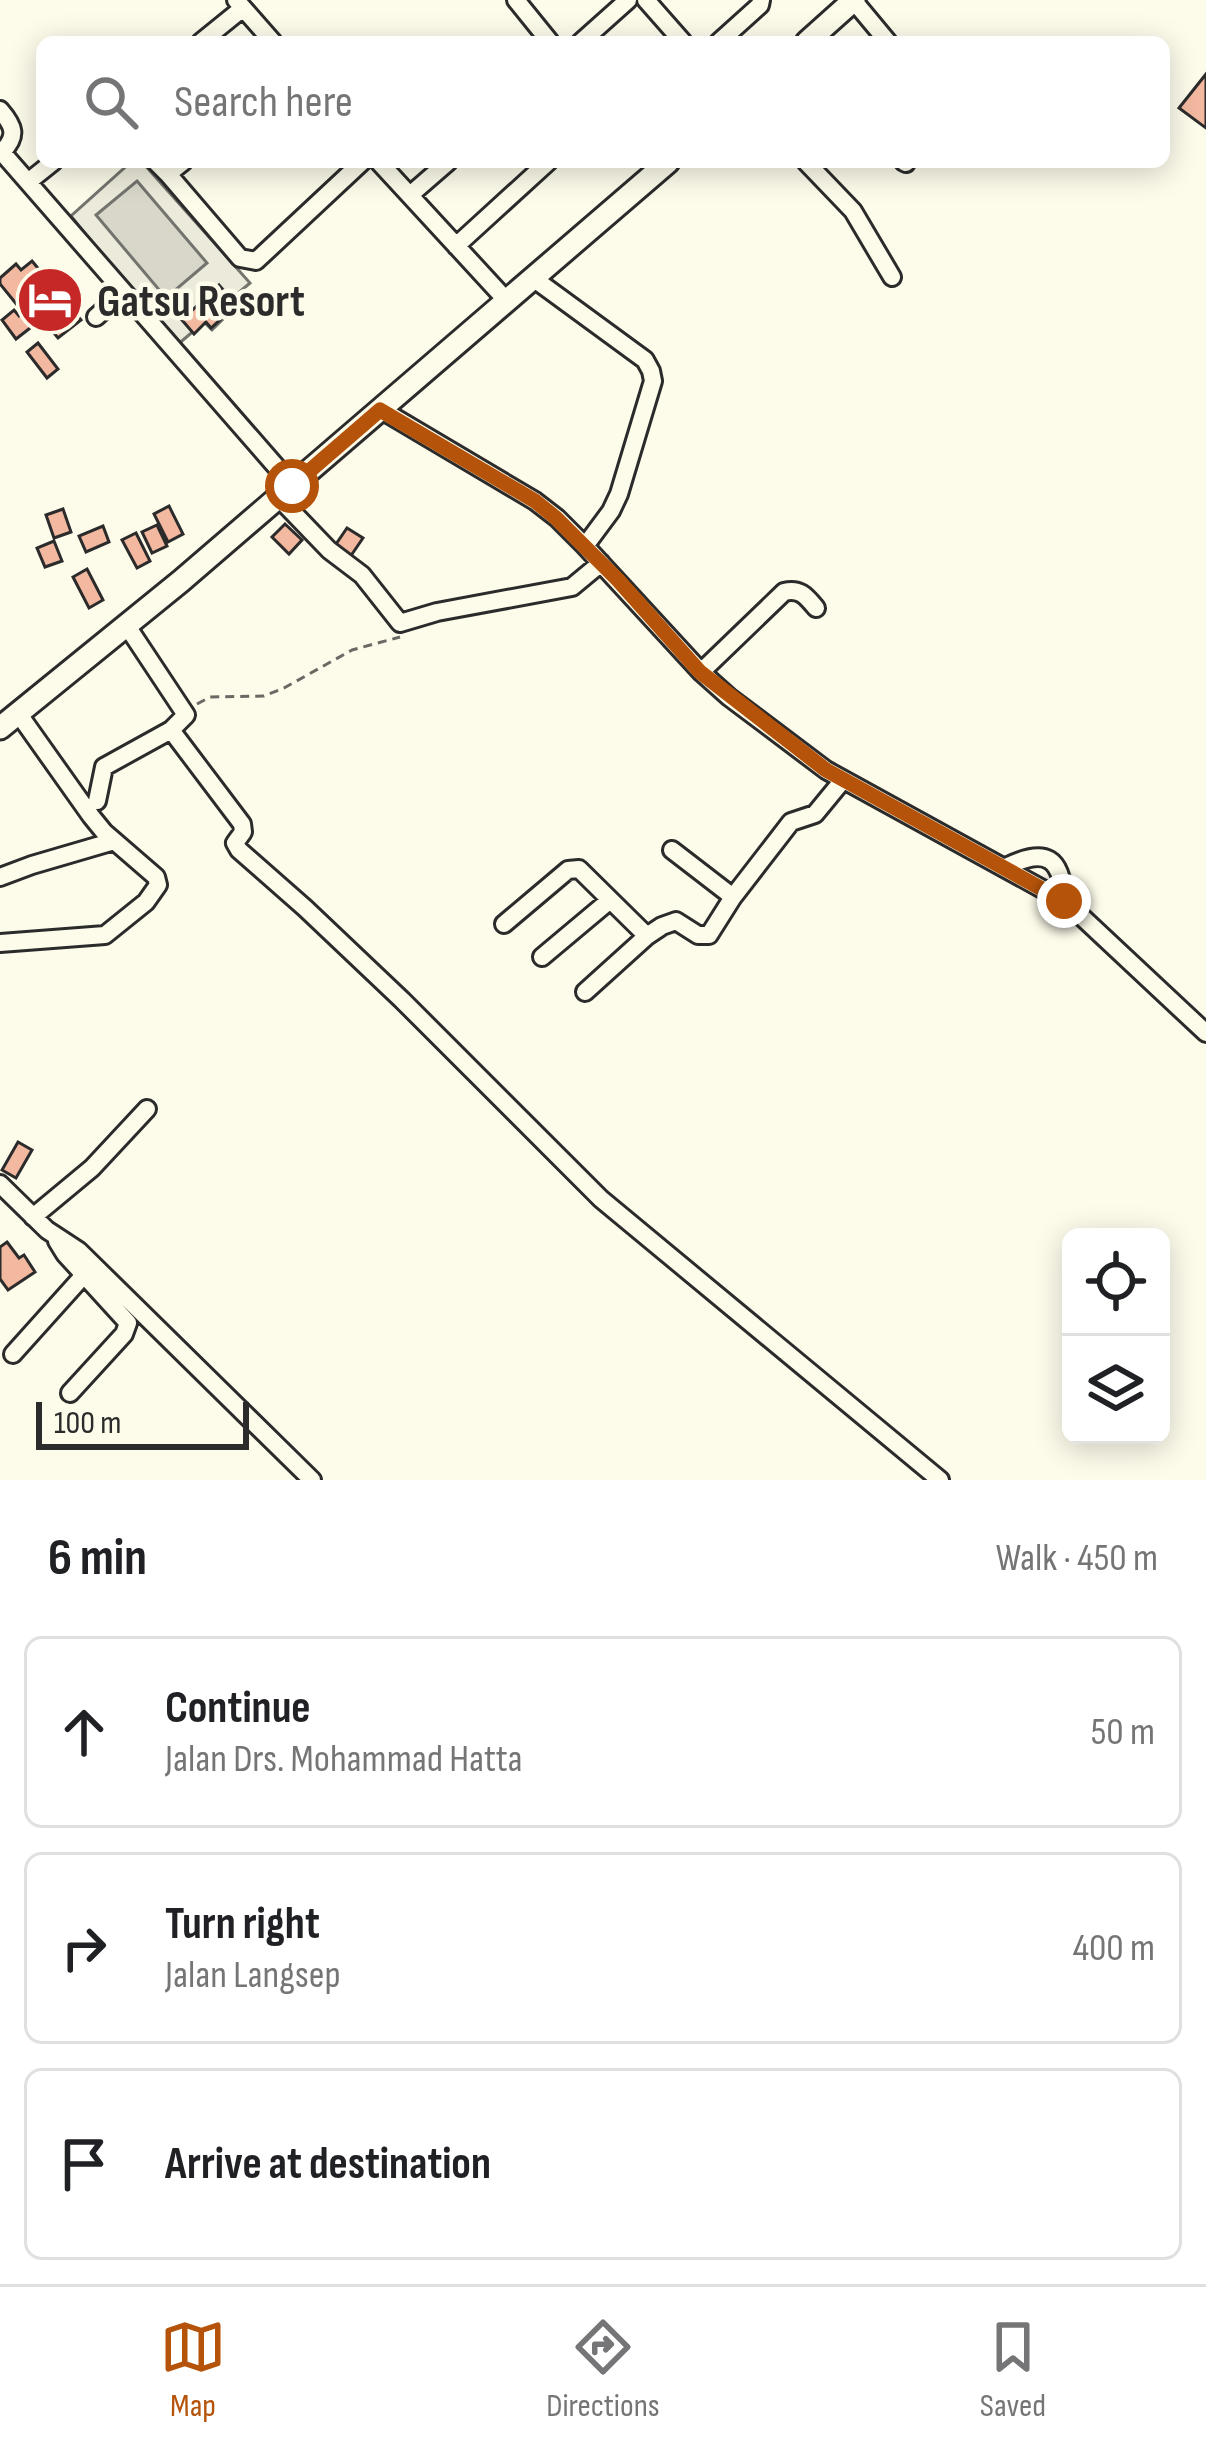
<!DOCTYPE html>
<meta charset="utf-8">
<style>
body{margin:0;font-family:"Sofia Sans Condensed",sans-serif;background:#f2f2f2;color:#202124}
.controls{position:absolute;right:36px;bottom:36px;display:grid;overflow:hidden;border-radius:18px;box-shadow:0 6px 30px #0003}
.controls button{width:108px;height:108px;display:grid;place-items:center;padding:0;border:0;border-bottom:3px solid #e0e0e0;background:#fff;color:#202124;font:60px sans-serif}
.scale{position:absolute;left:36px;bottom:30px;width:213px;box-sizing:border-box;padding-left:12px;border:6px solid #2b2b2b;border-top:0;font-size:33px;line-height:42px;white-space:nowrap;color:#2b2b2b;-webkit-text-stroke:9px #fdfbea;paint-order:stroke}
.stop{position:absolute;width:36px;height:36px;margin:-27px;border:9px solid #b45309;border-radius:50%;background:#fff}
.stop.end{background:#b45309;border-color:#fff;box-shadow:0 3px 12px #0008}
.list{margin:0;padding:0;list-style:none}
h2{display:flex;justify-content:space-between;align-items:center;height:156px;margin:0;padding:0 48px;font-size:51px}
h2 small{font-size:39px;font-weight:400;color:#757577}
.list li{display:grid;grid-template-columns:78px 1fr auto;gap:36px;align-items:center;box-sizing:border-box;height:192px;margin:0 24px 24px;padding:0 24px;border:3px solid #e0e0e0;border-radius:18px}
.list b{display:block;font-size:45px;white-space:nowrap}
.list p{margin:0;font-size:39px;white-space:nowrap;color:#757577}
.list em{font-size:39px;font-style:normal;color:#757577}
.icon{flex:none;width:66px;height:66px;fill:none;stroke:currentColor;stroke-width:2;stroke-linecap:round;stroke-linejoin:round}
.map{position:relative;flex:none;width:1206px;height:1480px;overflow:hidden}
.search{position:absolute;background:#fff;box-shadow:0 6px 30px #0003;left:36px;right:36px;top:36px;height:132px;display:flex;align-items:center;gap:30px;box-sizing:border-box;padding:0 42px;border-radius:18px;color:#757577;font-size:45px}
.sheet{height:804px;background:#fff}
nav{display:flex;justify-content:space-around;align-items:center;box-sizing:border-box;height:168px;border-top:3px solid #e0e0e0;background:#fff;font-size:33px;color:#757577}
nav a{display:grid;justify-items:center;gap:6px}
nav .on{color:#b45309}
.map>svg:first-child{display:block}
.green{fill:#ecebdb;stroke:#74746e;stroke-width:3}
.water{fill:#d8d7c9;stroke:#74746e;stroke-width:3}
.building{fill:#f2b8a0;stroke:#2b2b2b;stroke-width:3}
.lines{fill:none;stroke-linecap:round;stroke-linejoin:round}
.minor-casing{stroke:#2b2b2b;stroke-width:22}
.major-casing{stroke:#2b2b2b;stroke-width:27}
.path{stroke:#6a6964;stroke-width:3;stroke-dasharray:9 6;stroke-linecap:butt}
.minor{stroke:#fdfbea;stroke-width:16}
.major{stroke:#fdfbea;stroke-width:21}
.route{stroke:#b45309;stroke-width:15}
.labels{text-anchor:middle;stroke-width:9;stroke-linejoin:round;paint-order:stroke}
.poi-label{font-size:45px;font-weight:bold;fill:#2b2b2b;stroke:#fdfbea;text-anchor:start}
</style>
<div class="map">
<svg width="1206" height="1480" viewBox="0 0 1206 1480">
<rect width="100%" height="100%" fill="#fdfbea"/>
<path class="green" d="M131,162H142L250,283L217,311L223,319L212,330L204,322L176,346L71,216Z"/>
<path class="water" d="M137,181L207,263L166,298L96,215Z"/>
<path class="building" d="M1206,74V128L1179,108Z
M32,261L81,320L58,338L43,320L48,316L31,295L18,306L0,284V278L16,264L21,270Z
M219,285L231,299L218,311L223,317L211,328L206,322L194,334L182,320Z
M32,305L43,318L16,339L2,320L14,310L19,316Z
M38,343L58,369L47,378L27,352Z
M169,506L183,534L168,542L154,514Z
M63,509L71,532L54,538L46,515Z
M285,524L302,540L289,554L272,537Z
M157,525L167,546L152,553L142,532Z
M103,526L109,542L86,552L79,536Z
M347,528L363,538L350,557L334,547Z
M136,533L150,561L137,568L122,540Z
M54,541L62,561L45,567L37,548Z
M87,569L103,600L89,608L73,577Z
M18,1142L32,1150L16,1178L2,1170Z
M7,1242L19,1258L24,1255L35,1272L8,1290L0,1279V1247Z"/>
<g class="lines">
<defs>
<path id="minor" d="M236,0L273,42
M516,0L550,42
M646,0L683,42
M853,0L888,42
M201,42L243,8
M581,42L628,0
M719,42L760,5L761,0
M0,110C14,126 18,136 2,152
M0,150L293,486
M156,162L168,174L183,162
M379,162L507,301
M806,162L853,211L892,277
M904,162L906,163
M168,174L240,258L256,261L362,162
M28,182L53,162
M410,195L448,162
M456,246L548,162
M533,278L645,360L651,371L653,381L619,494L611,511L585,546
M96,317L124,292
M380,409L535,501L557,518L585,546L701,672L729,697L826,770L1066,902L1206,1033
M279,498L329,550L362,575L400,623L437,612L572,587L601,563
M701,672L784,592C800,588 806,596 816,608
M171,730L242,824L243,832L235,843L239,850L305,908L402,1000L601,1199L940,1480
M97,801L104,767L171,730L186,715L127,626
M672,850L733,897
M1006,867C1046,847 1062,857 1064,901
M0,877L32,865L114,841
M504,924L568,870L579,869L647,936L585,992
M647,936L662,926L676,921L698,935H709L733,897L791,822L815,814L843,780
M0,943L105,935L146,902L158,885L156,877L104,832L91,816L18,713
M542,957L610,900
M0,1184L47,1230L79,1251L312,1480
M33,1217L92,1168L147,1109
M57,1241L65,1254L128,1323L124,1334L70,1393
M13,1354L84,1275"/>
<path id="major" d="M807,42L854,0
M0,728L181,581L668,162"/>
</defs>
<use href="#minor" class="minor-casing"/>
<use href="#major" class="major-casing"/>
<path class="path" d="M197,704L210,697L264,696L284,688L352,650L400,637"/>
<use href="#minor" class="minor"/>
<use href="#major" class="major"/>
</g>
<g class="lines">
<path class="route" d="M292,486L380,410L535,501L556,518L618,580L700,672L826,770L1064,901"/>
</g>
<defs>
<symbol id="hotel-disc" viewBox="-11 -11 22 22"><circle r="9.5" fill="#c62828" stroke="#fdfbea"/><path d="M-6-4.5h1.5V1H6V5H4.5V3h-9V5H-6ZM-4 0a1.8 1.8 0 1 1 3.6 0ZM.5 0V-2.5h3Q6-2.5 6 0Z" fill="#fff"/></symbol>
</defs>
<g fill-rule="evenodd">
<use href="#hotel-disc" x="12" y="262" width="76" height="76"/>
</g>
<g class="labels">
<g class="poi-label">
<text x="97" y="316">Gatsu Resort</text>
</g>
</g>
</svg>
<div class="controls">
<button><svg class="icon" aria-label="locate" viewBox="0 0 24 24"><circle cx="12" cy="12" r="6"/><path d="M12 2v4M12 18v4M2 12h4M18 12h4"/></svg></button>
<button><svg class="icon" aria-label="layers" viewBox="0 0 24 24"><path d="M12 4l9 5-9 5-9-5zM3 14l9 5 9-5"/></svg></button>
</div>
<div class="scale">100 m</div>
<div class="stop" style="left:292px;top:486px"></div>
<div class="stop end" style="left:1064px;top:901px"></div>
<div class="search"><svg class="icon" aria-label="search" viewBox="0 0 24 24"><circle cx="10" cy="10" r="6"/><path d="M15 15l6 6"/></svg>Search here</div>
</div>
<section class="sheet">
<h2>6 min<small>Walk · 450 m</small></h2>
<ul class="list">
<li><svg class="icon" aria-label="ahead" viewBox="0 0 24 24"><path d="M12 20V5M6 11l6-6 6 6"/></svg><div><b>Continue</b><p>Jalan Drs. Mohammad Hatta</p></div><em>50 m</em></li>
<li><svg class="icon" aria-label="right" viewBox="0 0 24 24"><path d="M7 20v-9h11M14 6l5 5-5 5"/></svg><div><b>Turn right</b><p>Jalan Langsep</p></div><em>400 m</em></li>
<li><svg class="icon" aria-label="arrive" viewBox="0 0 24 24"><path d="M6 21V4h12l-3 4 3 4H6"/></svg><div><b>Arrive at destination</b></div></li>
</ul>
</section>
<nav>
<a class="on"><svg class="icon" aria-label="map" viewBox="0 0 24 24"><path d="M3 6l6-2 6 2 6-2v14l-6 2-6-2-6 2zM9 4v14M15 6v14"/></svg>Map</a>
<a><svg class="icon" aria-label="directions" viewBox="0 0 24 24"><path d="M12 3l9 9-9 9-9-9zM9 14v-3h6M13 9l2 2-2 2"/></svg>Directions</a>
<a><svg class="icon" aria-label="saved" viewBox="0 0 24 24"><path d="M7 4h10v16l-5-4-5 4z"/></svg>Saved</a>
</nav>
